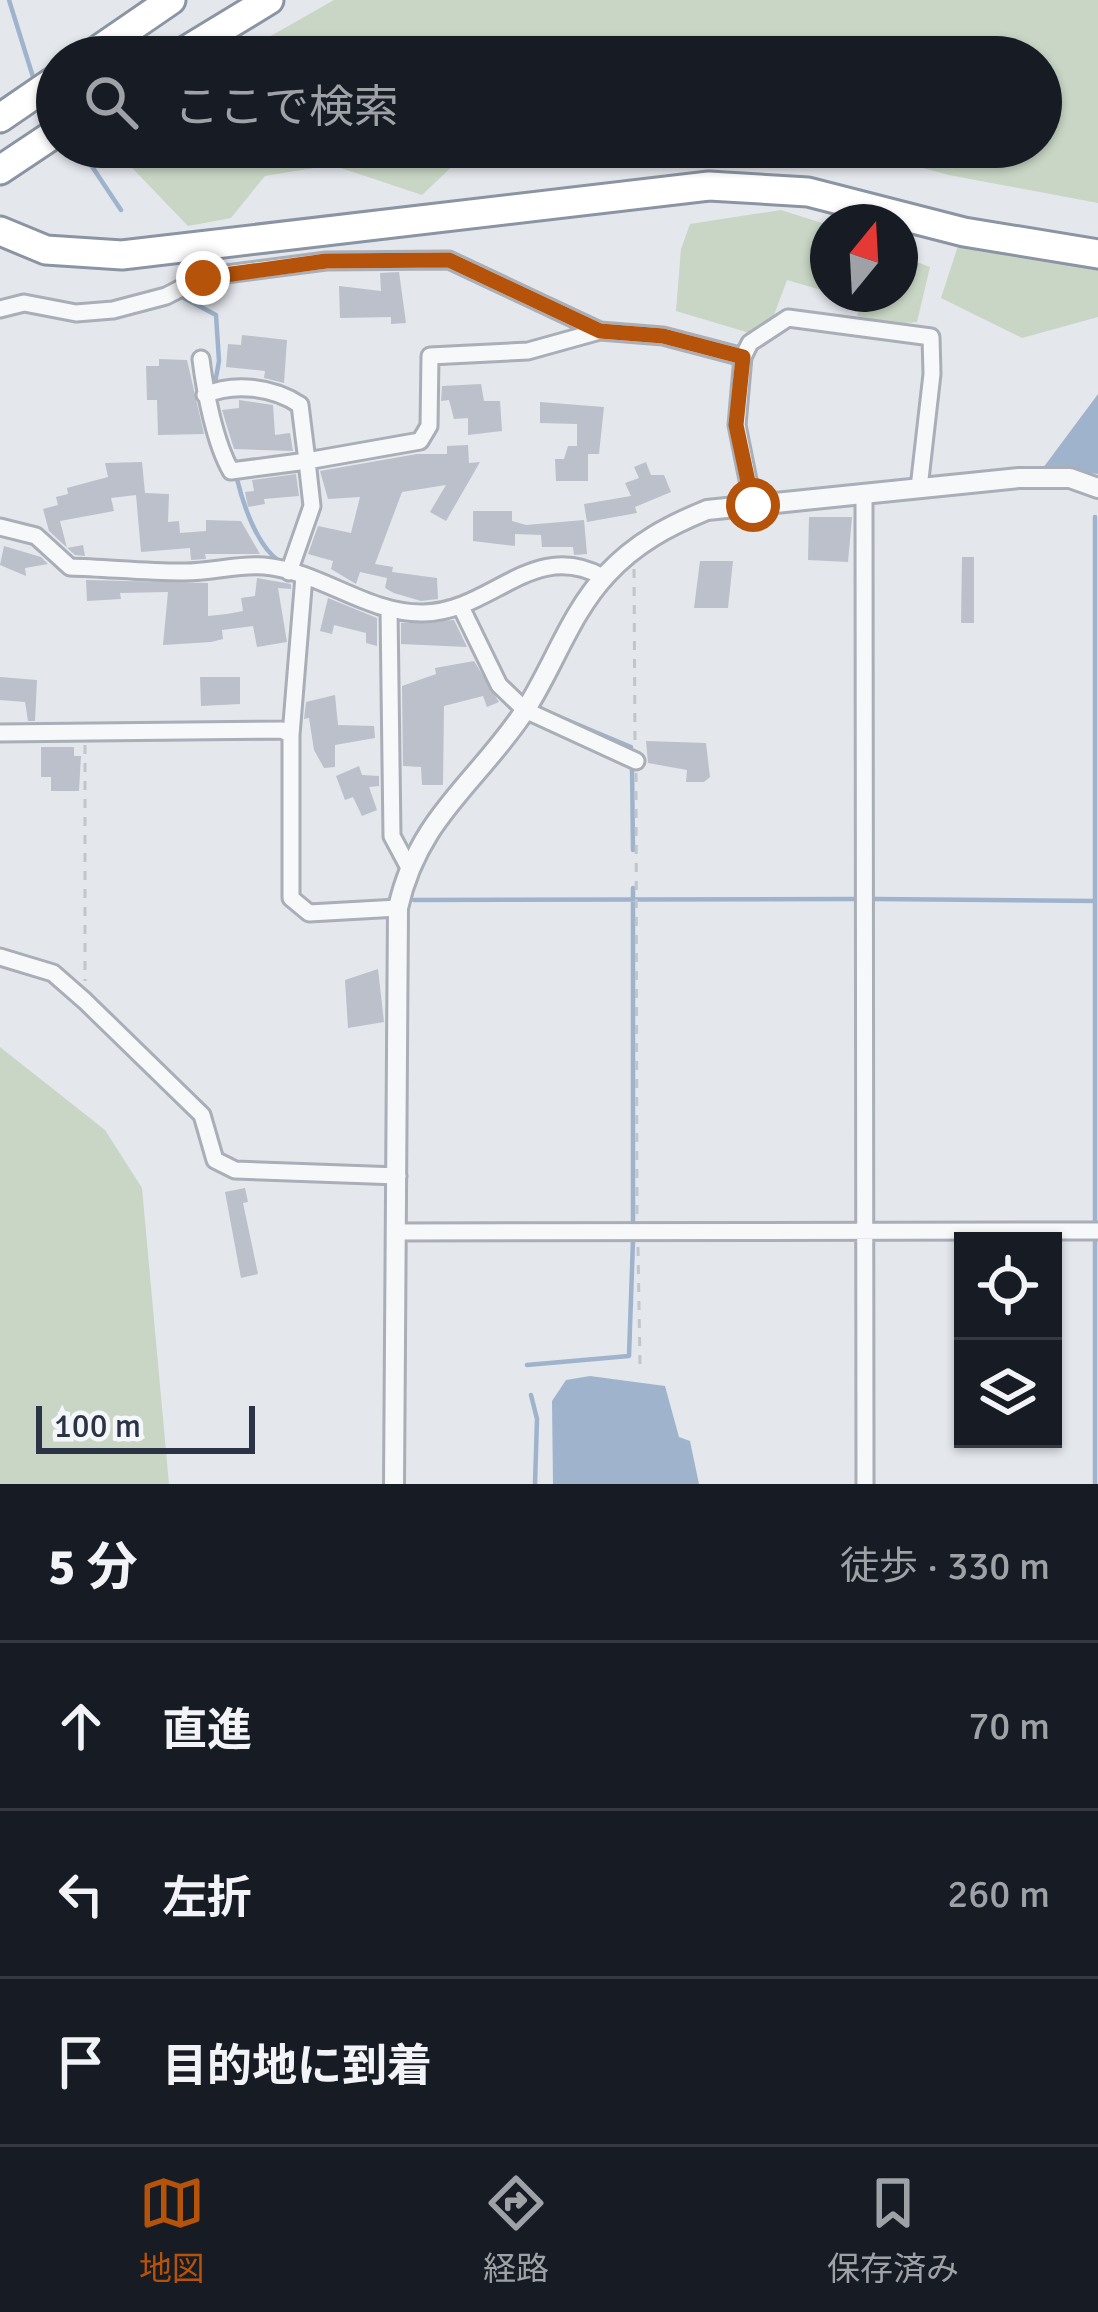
<!DOCTYPE html>
<html lang="ja">
<meta charset="utf-8">
<style>
body{margin:0;font-family:Signika,"Noto Sans JP",sans-serif;background:#242831;color:#f1f3f6}
.controls{position:absolute;right:36px;bottom:36px;display:grid;overflow:hidden;border-radius:0px;box-shadow:0 3px 9px #0004}
.controls button{width:108px;height:108px;display:grid;place-items:center;padding:0;border:0;border-bottom:3px solid #363941;background:#171b24;color:#f1f3f6;font:60px sans-serif}
.compass{position:absolute;left:810px;top:204px;width:108px;height:108px;border-radius:50%;background:#171b24;box-shadow:0 3px 9px #0004;rotate:18deg}
.scale{position:absolute;left:36px;bottom:30px;width:219px;box-sizing:border-box;padding-left:12px;border:6px solid #2b3445;border-top:0;font-size:33px;line-height:42px;white-space:nowrap;color:#2b3445;-webkit-text-stroke:9px #f4f6f9;paint-order:stroke}
.stop{position:absolute;width:36px;height:36px;margin:-27px;border:9px solid #b45309;border-radius:50%;background:#fff}
.stop.end{background:#b45309;border-color:#fff;box-shadow:0 3px 12px #0008}
.list{margin:0;padding:0;list-style:none}
h2{display:flex;justify-content:space-between;align-items:center;height:156px;margin:0;padding:0 48px;font-size:51px}
h2 small{font-size:39px;font-weight:400;color:#9ea1a6}
.list li{display:grid;grid-template-columns:78px 1fr auto;gap:36px;align-items:center;box-sizing:border-box;height:168px;padding:0 48px;border-top:3px solid #363941}
.list b{display:block;font-size:45px;white-space:nowrap}
.list em{font-size:39px;font-style:normal;color:#9ea1a6}
.icon{flex:none;width:66px;height:66px;fill:none;stroke:currentColor;stroke-width:2;stroke-linecap:round;stroke-linejoin:round}
.map{position:relative;flex:none;width:1098px;height:1484px;overflow:hidden}
.search{position:absolute;background:#171b24;box-shadow:0 3px 9px #0004;left:36px;right:36px;top:36px;height:132px;display:flex;align-items:center;gap:30px;box-sizing:border-box;padding:0 42px;border-radius:66px;color:#9ea1a6;font-size:45px}
.sheet{height:660px;background:#171b24}
nav{display:flex;justify-content:space-around;align-items:center;box-sizing:border-box;height:168px;border-top:3px solid #363941;background:#171b24;font-size:33px;color:#9ea1a6}
nav a{display:grid;justify-items:center;gap:6px}
nav .on{color:#b45309}
.map>svg:first-child{display:block}
.green{fill:#c9d6c5}
.water{fill:#9fb4cc}
.lines{fill:none;stroke-linecap:round;stroke-linejoin:round}
.stream{stroke:#9fb4cc;stroke-width:4.5}
.building{fill:#bbc0ca}
.minor-casing{stroke:#a9aeb7;stroke-width:21}
.tertiary-casing{stroke:#a9aeb7;stroke-width:24}
.motorway-casing{stroke:#8b94a3;stroke-width:33}
.path{stroke:#c2c5cb;stroke-width:3;stroke-dasharray:9 9;stroke-linecap:butt}
.minor{stroke:#f7f8fa;stroke-width:15}
.tertiary{stroke:#f7f8fa;stroke-width:18}
.motorway{stroke:#fff;stroke-width:27}
.route{stroke:#b45309;stroke-width:15}
</style>
<div class="map">
<svg width="1098" height="1484" viewBox="0 0 1098 1484">
<rect width="100%" height="100%" fill="#e4e7ec"/>
<path class="green" d="M334,0H1098V203L949,175L845,147H1041V57H234Z
M112,147H640L462,157L422,195L332,165L265,176L231,218L188,226Z
M781,210L828,225V292L787,280L774,315L753,334L676,311L681,249L690,224Z
M959,243L1098,267V317L1022,338L941,298Z
M900,256L930,267L917,322L893,324L857,316L861,303L833,294H900Z
M0,1047L105,1130L142,1188L169,1484H0Z"/>
<path class="water" d="M1098,394V474L1043,468Z
M590,1376L665,1386L679,1437L690,1441L699,1484H553L552,1401L566,1380Z"/>
<g class="lines">
<path class="stream" d="M9,0L34,80
M47,99L57,114
M79,147L121,210
M182,297L216,315L219,361L215,383
M216,404L224,438
M237,479C243,504 257,546 279,561
M1095,517V1221
M543,710L631,747
M157,739L276,738
M632,765L633,850
M633,888V1222
M874,899L1095,901
M414,900L855,899
M312,905L372,902
M1095,1241V1484
M527,1365L629,1356L633,1240
M531,1395L537,1419L535,1484"/>
</g>
<path class="building" d="M399,272L406,323L391,324V317L340,318L339,286L381,291L380,273Z
M242,335L287,340L284,383L264,378L265,371L226,367L228,344L241,345Z
M159,359L187,360L204,434L158,435L157,400H147L146,366H159Z
M481,384L484,401H500L502,431L468,435V418L454,419L449,400L441,401L442,386Z
M239,400L273,405L275,435L290,433L293,451L234,449L222,410L239,408Z
M540,402L604,407L599,454H588V481H556L555,459H564L568,446H577V424L540,423Z
M468,445L469,463L480,462L446,521L430,512L446,485L402,492L375,564L393,567L392,572L437,578L438,599L421,601L394,593L385,588L387,578L360,572L356,584L331,569L333,561L308,554L318,526L351,533L360,497L328,499L320,471L417,454H447V446Z
M142,462L145,493L169,494L168,522L179,521L180,533L206,531V520L241,521L260,554H205L206,559L191,560L190,548L141,552L136,495L111,498L114,511L60,521L67,548L83,545L85,556L75,555L49,531L43,509L58,505L56,497L68,494L67,488L108,477L105,463Z
M646,462L651,475H664L671,492L635,507L637,513L587,522L584,504L631,496L625,483L639,478L634,467Z
M296,474L299,496L264,499L265,504L248,507L245,492L254,491L252,480Z
M473,511H512V521L526,525L584,520L587,554L574,555L573,547H542L541,535L515,534V546L473,541Z
M809,517H852L848,562L808,560Z
M4,546L41,557L48,564L25,568L26,576L0,565Z
M962,557H974V623H961Z
M700,561H733L728,608H694Z
M257,578L291,584V589L278,588L287,642L257,647L253,626L222,630L223,639L211,642L163,645L168,592L120,593L121,599L87,601L86,580L208,583V616L227,614L243,611L241,598L255,596Z
M328,598L377,618V646L366,643V633L334,625L332,634L320,631Z
M454,620L467,647L401,644V623Z
M474,661L499,702L487,707L483,696L444,706L443,785H422L421,767L403,766L402,686L436,674L435,668Z
M0,677L37,680L35,721H28L25,702L0,700Z
M200,677H240V704L201,706Z
M335,695L338,725L374,726L375,738L335,745V767L324,768L314,750L309,718L304,719L306,702Z
M646,741L706,743L710,777L704,782H686L687,770L648,763Z
M41,747H74V756H81L79,791H51V777H41Z
M359,766L362,775L379,776V786L369,787L377,810L362,816L353,797L345,800L336,776Z
M378,969L384,1022L348,1028L345,980Z
M245,1188L248,1202L243,1203L258,1274L241,1278L225,1192Z"/>
<g class="lines">
<defs>
<path id="minor" d="M0,309L24,303L76,313L113,310L166,296L203,277L326,261L449,260L600,331L663,336L743,357L737,425L753,505
M743,357L750,343L788,318L931,337L932,374L919,488
M201,359C205,392 215,443 231,471L307,461L312,506L289,572
M205,395C234,382 274,387 300,405L307,461L420,441L429,426L430,356L528,351L600,331
M864,493L865,1484
M0,527L36,536L70,567C107,568 144,572 181,572C208,573 237,564 264,566C320,571 367,614 423,613C492,612 533,538 603,577
M461,607L499,685L525,710L636,761
M389,610L392,836L408,866
M0,733L282,730L291,735V898L309,913L398,908
M291,735L304,576
M0,957L53,973L85,1001L202,1115L215,1160L235,1170L398,1176
M397,1232L1098,1231"/>
<path id="tertiary" d="M394,1484L398,908C418,817 478,782 526,709C554,665 571,612 607,574C636,543 668,526 707,510L1019,478H1070L1098,488"/>
<path id="motorway" d="M88,57L171,0
M175,57L269,0
M0,118L57,79
M0,170L57,132
M0,231L46,250L122,255L709,186L808,192L964,232L1098,254"/>
</defs>
<use href="#minor" class="minor-casing"/>
<use href="#tertiary" class="tertiary-casing"/>
<use href="#motorway" class="motorway-casing"/>
<path class="path" d="M634,569L635,745
M85,745V981
M636,773L637,1219
M638,1247L640,1365"/>
<use href="#minor" class="minor"/>
<use href="#tertiary" class="tertiary"/>
<use href="#motorway" class="motorway"/>
</g>
<g class="lines">
<path class="route" d="M203,278L326,261L449,260L600,331L663,336L743,357L736,425L753,505"/>
</g>
</svg>
<div class="controls">
<button><svg class="icon" aria-label="locate" viewBox="0 0 24 24"><circle cx="12" cy="12" r="6"/><path d="M12 2v4M12 18v4M2 12h4M18 12h4"/></svg></button>
<button><svg class="icon" aria-label="layers" viewBox="0 0 24 24"><path d="M12 4l9 5-9 5-9-5zM3 14l9 5 9-5"/></svg></button>
</div>
<svg class="compass" viewBox="-18 -18 36 36"><path d="M0-13l5 13h-10z" fill="#e53935"/><path d="M0 13l5-13h-10z" fill="#9ea1a6"/></svg>
<div class="scale">100 m</div>
<div class="stop" style="left:753px;top:505px"></div>
<div class="stop end" style="left:203px;top:278px"></div>
<div class="search"><svg class="icon" aria-label="search" viewBox="0 0 24 24"><circle cx="10" cy="10" r="6"/><path d="M15 15l6 6"/></svg>ここで検索</div>
</div>
<section class="sheet">
<h2>5 分<small>徒歩 · 330 m</small></h2>
<ul class="list">
<li><svg class="icon" aria-label="ahead" viewBox="0 0 24 24"><path d="M12 20V5M6 11l6-6 6 6"/></svg><div><b>直進</b></div><em>70 m</em></li>
<li><svg class="icon" aria-label="left" viewBox="0 0 24 24"><path d="M17 20v-9H6M10 6l-5 5 5 5"/></svg><div><b>左折</b></div><em>260 m</em></li>
<li><svg class="icon" aria-label="arrive" viewBox="0 0 24 24"><path d="M6 21V4h12l-3 4 3 4H6"/></svg><div><b>目的地に到着</b></div></li>
</ul>
</section>
<nav>
<a class="on"><svg class="icon" aria-label="map" viewBox="0 0 24 24"><path d="M3 6l6-2 6 2 6-2v14l-6 2-6-2-6 2zM9 4v14M15 6v14"/></svg>地図</a>
<a><svg class="icon" aria-label="directions" viewBox="0 0 24 24"><path d="M12 3l9 9-9 9-9-9zM9 14v-3h6M13 9l2 2-2 2"/></svg>経路</a>
<a><svg class="icon" aria-label="saved" viewBox="0 0 24 24"><path d="M7 4h10v16l-5-4-5 4z"/></svg>保存済み</a>
</nav>
